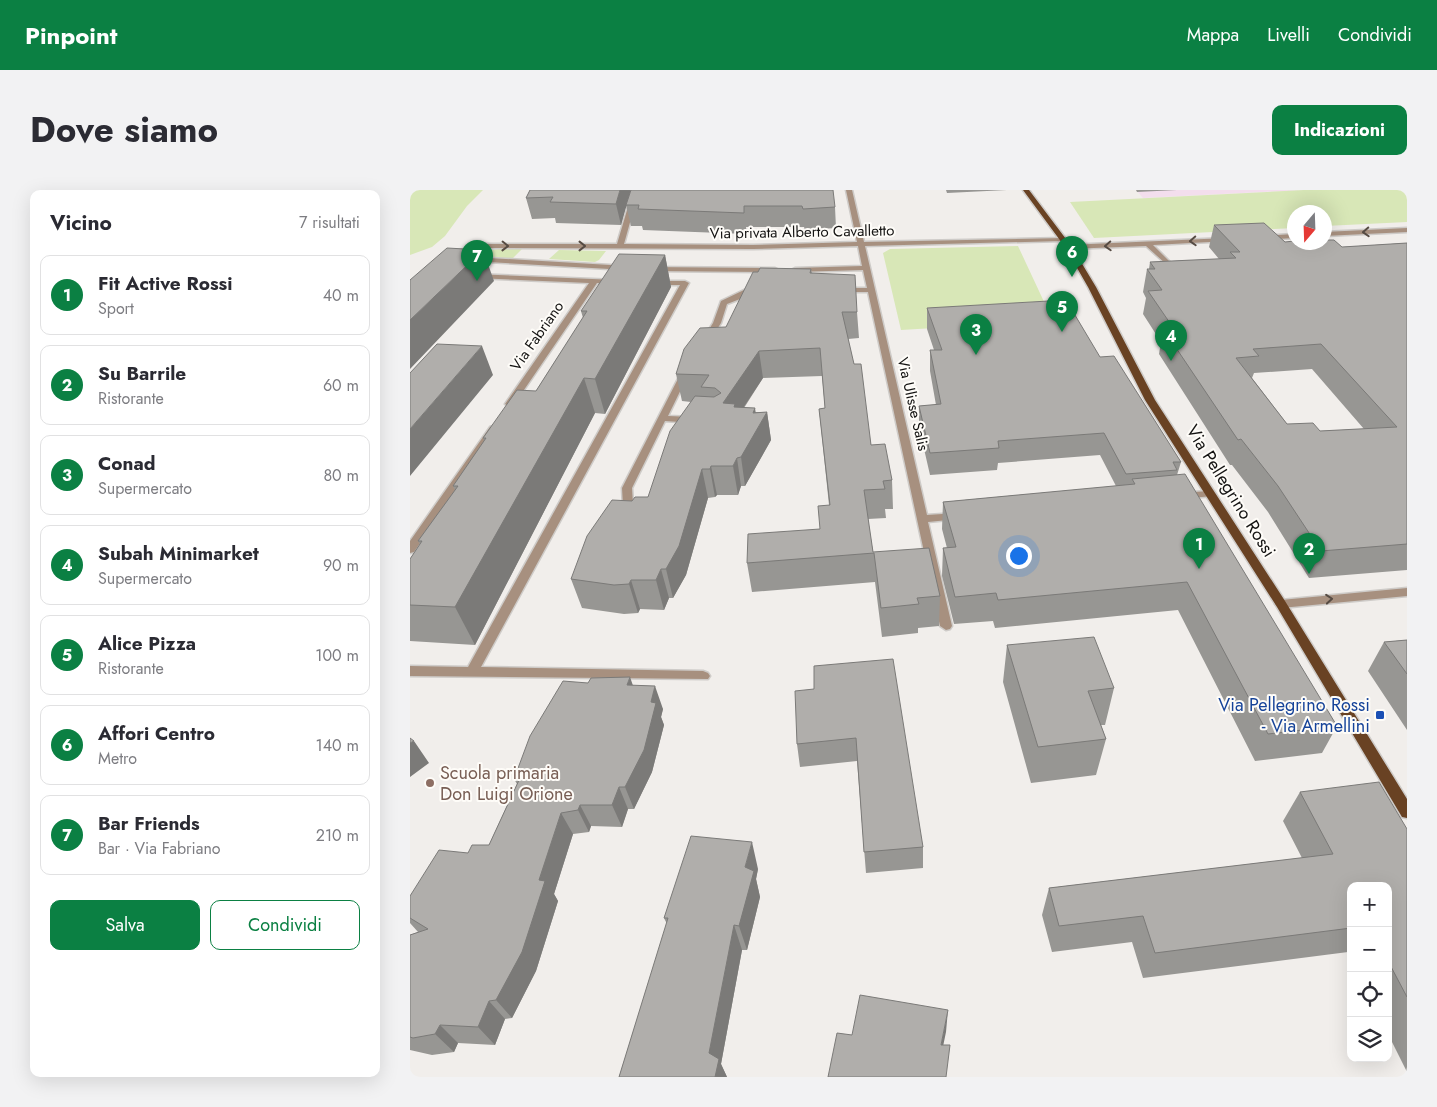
<!DOCTYPE html>
<html lang="it">
<meta charset="utf-8">
<style>
body{margin:0;font-family:Jost,sans-serif;background:#f2f2f3;color:#2b2b33}
.controls{position:absolute;right:15px;bottom:15px;display:grid;overflow:hidden;border-radius:10px;box-shadow:0 5px 20px #0002}
.controls button{width:45px;height:45px;display:grid;place-items:center;padding:0;border:0;border-bottom:1px solid #e1e1e2;background:#fff;color:#2b2b33;font:25px sans-serif}
.compass{position:absolute;left:877px;top:15px;width:45px;height:45px;border-radius:50%;background:#fff;box-shadow:0 5px 20px #0002;rotate:199deg}
.you{position:absolute;left:608px;top:365px;width:18px;height:18px;margin:-12px;border:4px solid #fff;border-radius:50%;background:#1a73e8;box-shadow:0 0 0 8px #1a73e833}
.badge{display:grid;place-items:center;width:32px;height:32px;border-radius:50%;background:#0b8043;color:#fff;font-size:16px;font-weight:700}
.pin{position:absolute;translate:-50% -41px;filter:drop-shadow(0 1px 2px #0008)}
.pin::after{content:'';position:absolute;top:26px;width:18px;height:15px;background:inherit;clip-path:polygon(0 0,100% 0,50% 100%)}
.list{margin:0;padding:0;list-style:none}
h2{display:flex;justify-content:space-between;align-items:center;height:65px;margin:0;padding:0 20px;font-size:21px}
h2 small{font-size:16px;font-weight:400;color:#7c7c81}
.list li{display:grid;grid-template-columns:32px 1fr auto;gap:15px;align-items:center;box-sizing:border-box;height:80px;margin:0 10px 10px;padding:0 10px;border:1px solid #e1e1e2;border-radius:10px}
.list b{display:block;font-size:19px;white-space:nowrap}
.list p{margin:0;font-size:16px;white-space:nowrap;color:#7c7c81}
.list em{font-size:16px;font-style:normal;color:#7c7c81}
.actions{display:flex;gap:10px;padding:15px 20px}
.actions a{flex:1;padding:11px 0;border:1px solid #0b8043;border-radius:10px;text-align:center;font-size:18px;color:#0b8043}
.actions .main{background:#0b8043;color:#fff}
.icon{flex:none;width:28px;height:28px;fill:none;stroke:currentColor;stroke-width:2;stroke-linecap:round;stroke-linejoin:round}
.map{position:relative;flex:none;width:997px;height:887px;overflow:hidden;border-radius:10px}
header{display:flex;align-items:center;gap:30px;box-sizing:border-box;height:70px;padding:0 25px;background:#0b8043;color:#fff}
header strong{font-size:24px}
nav{display:flex;gap:28px;margin-inline-start:auto;font-size:18px}
.intro{display:flex;align-items:center;justify-content:space-between;box-sizing:border-box;height:120px;padding:0 30px}
h1{margin:0;font-size:35px}
.button{padding:12px 22px;border-radius:10px;background:#0b8043;color:#fff;font-size:18px;font-weight:700}
main{display:flex;gap:30px;padding:0 30px}
aside{flex:1;background:#fff;border-radius:10px;box-shadow:0 5px 20px #0002}
.map>svg:first-child{display:block}
.commercial{fill:#f3deed}
.green{fill:#d8e7b7}
.lines{fill:none;stroke-linecap:round;stroke-linejoin:round}
.minor-casing{stroke:#cecbc8;stroke-width:3}
.major-casing{stroke:#cecbc8;stroke-width:3}
.minor{fill:#a7907f;fill-rule:evenodd}
.major{fill:#694223;fill-rule:evenodd}
.wall{fill:#979693;fill-rule:evenodd}
.shaded-wall{fill:#7b7a78}
.building{fill:#b0aeab;stroke:#7b7a78;fill-rule:evenodd}
.oneway{stroke:#564b43}
.transit-dot{fill:#1a4fb4;stroke:#fefcf8;stroke-width:2}
.education-dot{fill:#8d6e63;stroke:#fefcf8;stroke-width:2}
.labels{text-anchor:middle;stroke-width:4;stroke-linejoin:round;paint-order:stroke}
.far-street-label{font-size:15px;fill:#141312;stroke:#fefcf8}
.street-label{font-size:18px;fill:#141312;stroke:#fefcf8}
.transit-label{font-size:18px;fill:#164399;stroke:#fefcf8;text-anchor:end}
.education-label{font-size:18px;fill:#785e54;stroke:#fefcf8;text-anchor:start}
</style>
<header>
<strong>Pinpoint</strong>
<nav><a>Mappa</a><a>Livelli</a><a>Condividi</a></nav>
</header>
<div class="intro"><h1>Dove siamo</h1><a class="button">Indicazioni</a></div>
<main>
<aside>
<h2>Vicino<small>7 risultati</small></h2>
<ul class="list">
<li><span class="badge">1</span><div><b>Fit Active Rossi</b><p>Sport</p></div><em>40 m</em></li>
<li><span class="badge">2</span><div><b>Su Barrile</b><p>Ristorante</p></div><em>60 m</em></li>
<li><span class="badge">3</span><div><b>Conad</b><p>Supermercato</p></div><em>80 m</em></li>
<li><span class="badge">4</span><div><b>Subah Minimarket</b><p>Supermercato</p></div><em>90 m</em></li>
<li><span class="badge">5</span><div><b>Alice Pizza</b><p>Ristorante</p></div><em>100 m</em></li>
<li><span class="badge">6</span><div><b>Affori Centro</b><p>Metro</p></div><em>140 m</em></li>
<li><span class="badge">7</span><div><b>Bar Friends</b><p>Bar · Via Fabriano</p></div><em>210 m</em></li>
</ul>
<div class="actions"><a class="main">Salva</a><a>Condividi</a></div>
</aside>
<div class="map">
<svg width="997" height="887" viewBox="0 0 997 887">
<rect width="100%" height="100%" fill="#f1eeeb"/>
<path class="commercial" d="M726,0H894L733,8Z"/>
<path class="green" d="M0,0H73L57,16L35,46L22,57L0,65Z
M894,0H997V32L915,36L914,22H884V38L684,48L660,12Z
M608,56L643,131L491,140L473,63L480,59Z
M89,59H112L102,69L62,66L67,62Z
M149,60L196,61L189,70L185,72L139,69Z"/>
<g class="lines">
<defs>
<path id="minor" d="M223,0H229L214,54L343,55L447,52L436,0H442L454,52L654,48L656,49L652,51L455,56L517,325L548,323L553,326L548,329L518,332L542,436L540,439L536,440L530,436L458,102H430L426,100L430,98H457L453,80L385,82L381,80L385,78L452,76L448,56L343,59L73,58L43,66L39,64L73,54H207Z
M997,38V42L914,46V42Z
M884,44V48L852,50L848,48L852,46Z
M817,48L819,49V51L743,55L760,72L756,74L736,56L658,59L654,57L658,55Z
M62,67L217,76L221,78L217,80L59,71L58,69Z
M239,77L365,78L369,80L365,82L242,81H239Z
M63,84L206,90L210,92L206,94L187,93L103,216L100,217L95,214L179,93L66,88H63Z
M240,91H275L279,93L71,477L293,481L298,483L300,486L298,489L0,486V476L58,477L270,95H243L239,93Z
M348,97H351V101L317,114L311,133L299,152L292,154L291,152L303,133L311,111L334,100Z
M276,178L280,181L258,226L284,227L289,230L284,233L255,231L222,298L223,314L233,321L228,324L213,316L212,298L272,181Z
M83,236L88,239L4,362L0,363V351L80,237Z
M799,301L804,304L803,306L770,309L765,306L770,303Z
M997,398V406L871,418L865,414L871,410Z"/>
<path id="major" d="M613,0H619L662,57L686,97L745,210L875,411L997,609V628L992,627L867,417L735,210L678,97L655,57Z"/>
</defs>
<use href="#minor" class="minor-casing"/>
<use href="#major" class="major-casing"/>
<use href="#minor" class="minor"/>
<use href="#major" class="major"/>
</g>
<path class="wall" d="M120,0L425,17L426,38L395,40L394,37H336L337,44L233,40L232,36H221L216,15L211,35L146,33L145,28L122,29L116,8Z
M536,0H597L537,3Z
M726,0H767L727,2Z
M804,35L875,52L932,57L997,53V380L899,388L858,322L822,275H820L749,164L751,152L733,124L736,108L733,102L737,79H739L740,72L809,69L799,57ZM902,179L954,239L910,241L877,234L842,188L844,183Z
M255,65L261,97L195,224L185,223L65,455L0,451V369L10,354L8,351L45,300L43,296L74,251L73,248L126,201L173,128L171,121Z
M401,79L402,83L447,122L449,148L438,149L461,255L482,290L483,319H475L476,328L458,329L463,362L530,406L529,436L508,438V443L472,447L465,392L342,402L337,373L410,339L419,315L409,219L415,218L412,186L353,188L334,218H345V222H357L361,250L335,296H331L328,305H307L305,307L298,308L276,385L263,408H259L254,420L230,419L228,423L214,424L172,418L161,389L222,311L238,307L281,212L272,211L266,184L316,137L348,82Z
M517,118L690,167L771,272L767,285L927,536L912,563L845,571L768,420L585,438L583,431L544,434L532,386L533,358H537L532,339L533,312L706,296L690,265L588,273L587,280L520,285L509,237V216L526,215L520,181V160H524L517,139Z
M997,450V540L958,481L974,452Z
M597,455L704,498L695,535H691L696,549L686,585L621,593L593,492Z
M404,476L513,657V678L456,683L447,571L390,577L387,554L404,499Z
M178,493L223,495L253,519L251,527L254,535L242,582L224,619H218L212,637L181,636L179,642L163,644L144,704L148,711L126,781L102,828L95,829L85,855L48,853L44,862L22,865L0,860V745L8,742L0,733V706L58,663L79,655L107,594L104,589Z
M890,602L997,639V882L978,844V696H941V768L938,762L733,788L722,752L642,762L632,725L639,698L892,668L873,631Z
M348,679L346,689L350,707L337,760H332L311,874L317,887H209L257,734L254,728Z"/>
<path class="shaded-wall" d="M210,0H221L211,35L206,14Z
M73,60L84,91L0,179V130Z
M255,65L261,97L195,224L185,189Z
M72,156L83,185L0,286V239Z
M349,161L353,188L327,227L313,213Z
M174,188L185,223L65,455L45,417Z
M345,218L348,238L357,222L361,250L335,296L331,267Z
M327,268L331,296L328,305L323,276Z
M301,276L307,305L305,307L300,279Z
M292,279L298,308L276,385L263,408L256,379Z
M251,379L259,408L254,420L246,390Z
M221,390L230,419L228,423L219,394Z
M220,487L228,510L217,495Z
M245,496L253,519L251,527L254,535L242,582L224,619L215,597Z
M4,551L19,573L0,587V553Z
M209,597L218,619L212,637L202,615Z
M170,615L181,636L179,642L168,620Z
M151,623L163,644L144,704L148,711L126,781L102,828L86,810L129,690Z
M342,652L348,679L346,689L350,707L337,760L329,736L335,677Z
M324,735L332,760L311,874L317,887H305L299,863Z
M79,811L95,829L85,855L68,837Z
M538,820L536,842L529,876L531,855Z
M30,835L48,853L44,862L25,844Z"/>
<path class="building" d="M120,0H210L206,14L140,12L143,7L116,8Z
M221,0H423L425,17L393,19L392,16H334V23L228,19L229,15H216Z
M854,33L875,52L884,51V52H914V50H924L932,57L997,53V354L911,361L868,296L831,249L828,250L754,140L764,139L738,101L752,100L737,79H745L740,72L826,68L820,62H830L804,35ZM911,154L987,237L910,241L903,233L877,234L826,168L849,166L843,159Z
M37,58L73,60L0,130V90Z
M209,64L255,65L185,189L174,188L45,417L0,415V369L12,351H8L48,296H43L76,248H73L107,200L126,201L177,121H171Z
M350,78L401,79L400,83L445,85L447,122H432L444,174H451L461,255L475,254L482,290L473,291L475,299L454,300L463,362L519,358L530,406L507,408L509,414L471,418L464,363L337,373L338,344L410,339L408,316L420,315L409,219L415,218L410,158L349,161L313,213L325,214L324,217L345,218L343,223L357,222L331,267L327,268L323,276H301L300,279H292L269,356L256,379H251L246,390H221L219,394L204,395L161,389L177,346L202,310L222,311L225,307H238L260,241L285,206L304,207L311,203L305,198L291,197L299,185L266,184L274,159L290,138L316,137L343,82H348Z
M656,110L690,167L704,166L771,272H763L767,280L716,284L694,243L588,251L589,258L520,263L509,216L531,214L520,160H532L517,118Z
M27,154L72,156L0,239V183Z
M775,284L927,536L858,544L777,392L588,410L586,403L545,407L533,358L546,357L533,312L725,294L722,289Z
M684,447L704,498L678,501L696,549L628,557L597,455Z
M997,450V484L974,452Z
M483,469L513,657L454,662L446,548L387,554L385,501L404,499V476Z
M220,487L217,495L245,496L241,512L246,513L234,560L215,597H209L202,615H170L168,620L151,623L129,690L135,691L112,762L86,810L79,811L68,837L30,835L25,844L3,848L0,847V745L18,739L0,728V706L29,660L58,663L62,655H79L110,588L104,589L120,546L153,491L178,493L181,488Z
M0,548L4,551L0,553Z
M969,592L997,639V807L978,771V696H941V738L745,763L733,726L649,736L639,698L923,664L890,602Z
M281,646L342,652L335,677L344,681L329,736L324,735L299,863L309,869L305,887H209L258,728H254Z
M450,805L538,820L531,855H540L536,887H418L427,843L442,845Z"/>
<defs><path id="oneway-chevron" d="M-2-3.5L2.5 0L-2 3.5" fill="none" stroke-width="1.6" stroke-linecap="round" stroke-linejoin="round" transform="scale(1.25)"/></defs>
<g class="oneway">
<use href="#oneway-chevron" transform="translate(956 42) rotate(177)"/>
<use href="#oneway-chevron" transform="translate(783 51) rotate(177)"/>
<use href="#oneway-chevron" transform="translate(95 56) rotate(1)"/>
<use href="#oneway-chevron" transform="translate(172 56)"/>
<use href="#oneway-chevron" transform="translate(698 56) rotate(177)"/>
<use href="#oneway-chevron" transform="translate(919 409) rotate(-5)"/>
</g>
<rect class="transit-dot" x="965" y="520" width="10" height="10" rx="2.5"/>
<circle class="education-dot" cx="20" cy="593" r="5"/>
<g class="labels">
<g class="far-street-label">
<text transform="translate(392 42) rotate(-1)" y="5">Via privata Alberto Cavalletto</text>
<text transform="translate(127 146) rotate(-55)" y="5">Via Fabriano</text>
<text transform="translate(503 214) rotate(77)" y="5">Via Ulisse Salis</text>
</g>
<g class="street-label">
<text transform="translate(821 301) rotate(58)" y="6">Via Pellegrino Rossi</text>
</g>
<g class="transit-label">
<text x="960" y="521">Via Pellegrino Rossi<tspan x="960" dy="21">- Via Armellini</tspan></text>
</g>
<g class="education-label">
<text x="30" y="589">Scuola primaria<tspan x="30" dy="21">Don Luigi Orione</tspan></text>
</g>
</g>
</svg>
<div class="controls">
<button>+</button>
<button>−</button>
<button><svg class="icon" aria-label="locate" viewBox="0 0 24 24"><circle cx="12" cy="12" r="6"/><path d="M12 2v4M12 18v4M2 12h4M18 12h4"/></svg></button>
<button><svg class="icon" aria-label="layers" viewBox="0 0 24 24"><path d="M12 4l9 5-9 5-9-5zM3 14l9 5 9-5"/></svg></button>
</div>
<svg class="compass" viewBox="-18 -18 36 36"><path d="M0-13l5 13h-10z" fill="#e53935"/><path d="M0 13l5-13h-10z" fill="#7c7c81"/></svg>
<div class="you"></div>
<div class="pin badge" style="left:789px;top:379px">1</div>
<div class="pin badge" style="left:899px;top:384px">2</div>
<div class="pin badge" style="left:566px;top:165px">3</div>
<div class="pin badge" style="left:761px;top:171px">4</div>
<div class="pin badge" style="left:652px;top:142px">5</div>
<div class="pin badge" style="left:662px;top:87px">6</div>
<div class="pin badge" style="left:67px;top:91px">7</div>
</div>
</main>
